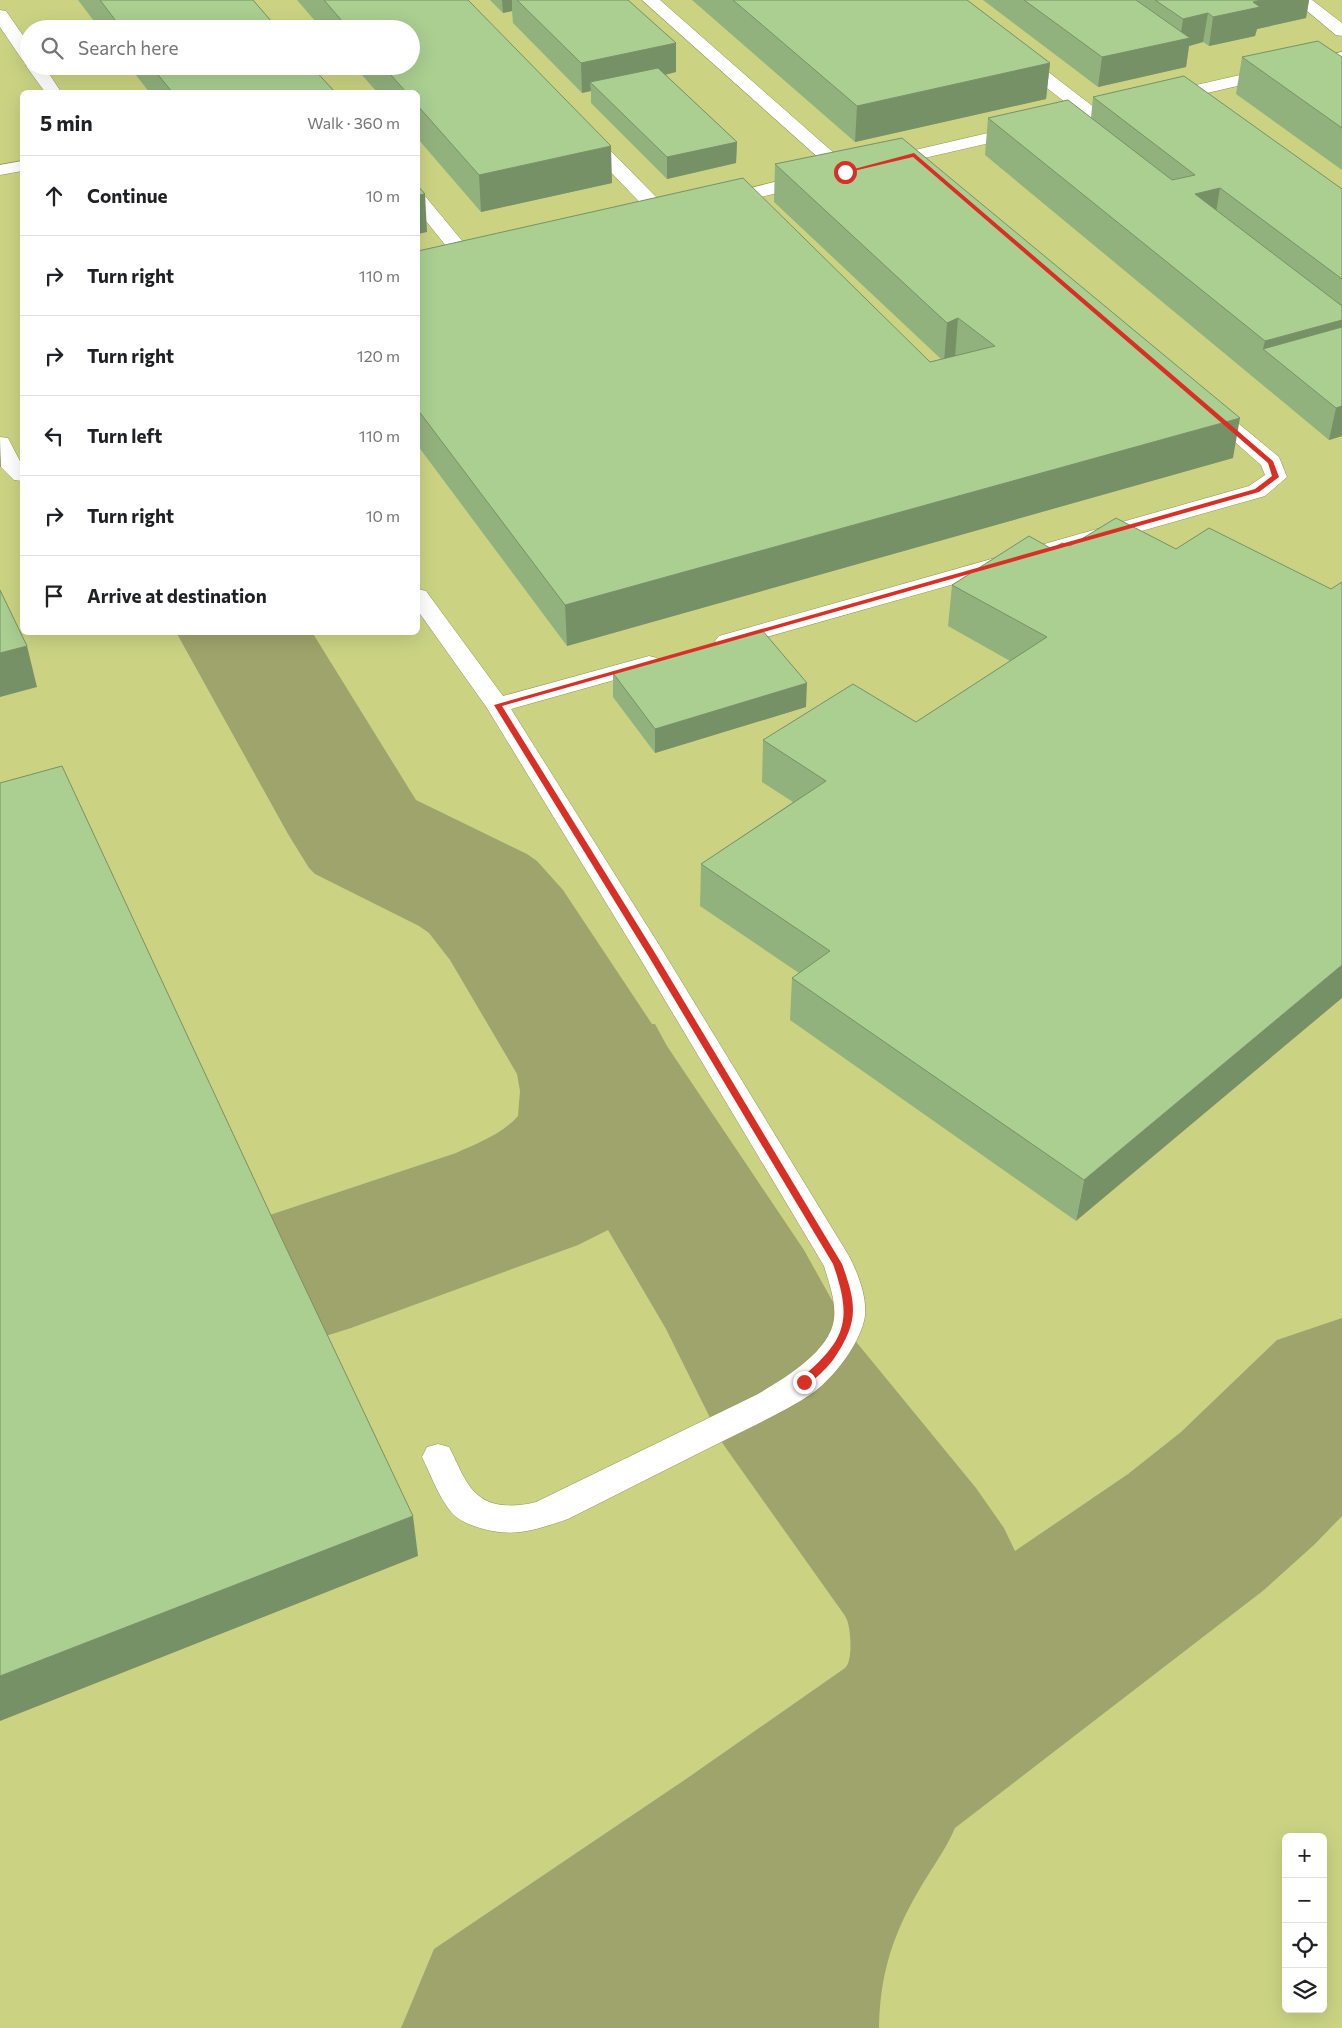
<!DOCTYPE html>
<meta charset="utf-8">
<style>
body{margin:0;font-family:Commissioner,sans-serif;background:#f2f2f2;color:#202124}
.controls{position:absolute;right:15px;bottom:15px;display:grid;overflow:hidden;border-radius:8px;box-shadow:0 5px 20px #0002}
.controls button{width:45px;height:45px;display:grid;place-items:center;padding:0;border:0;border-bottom:1px solid #e0e0e0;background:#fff;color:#202124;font:25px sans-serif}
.stop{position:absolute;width:15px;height:15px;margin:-11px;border:4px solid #d93025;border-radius:50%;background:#fff}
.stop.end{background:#d93025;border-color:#fff;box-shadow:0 1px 5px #0008}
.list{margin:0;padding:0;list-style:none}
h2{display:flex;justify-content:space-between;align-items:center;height:65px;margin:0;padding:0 20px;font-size:21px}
h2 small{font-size:16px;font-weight:400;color:#757577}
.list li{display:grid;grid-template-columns:32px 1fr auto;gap:15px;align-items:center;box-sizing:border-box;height:80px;padding:0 20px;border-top:1px solid #e0e0e0}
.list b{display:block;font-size:19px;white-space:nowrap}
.list em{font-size:16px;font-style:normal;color:#757577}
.icon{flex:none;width:28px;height:28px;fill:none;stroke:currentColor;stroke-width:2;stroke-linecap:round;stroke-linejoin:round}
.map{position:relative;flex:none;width:1342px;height:2028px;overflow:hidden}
.search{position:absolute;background:#fff;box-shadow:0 5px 20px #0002;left:20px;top:20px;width:400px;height:55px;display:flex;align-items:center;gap:12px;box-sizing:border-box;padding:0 18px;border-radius:28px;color:#757577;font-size:19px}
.panel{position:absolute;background:#fff;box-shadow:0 5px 20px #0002;left:20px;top:90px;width:400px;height:545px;border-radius:8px}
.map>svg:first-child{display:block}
.built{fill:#cbd383;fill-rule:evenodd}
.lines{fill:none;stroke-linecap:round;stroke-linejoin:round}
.taxiway{fill:#9fa46c;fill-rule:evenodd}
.lane-casing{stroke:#8f9551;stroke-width:1}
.lane{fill:#fff;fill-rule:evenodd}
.wall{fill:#92b27d}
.shaded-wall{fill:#779166}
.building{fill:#aacf91;stroke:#779166}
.route{fill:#d93025}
</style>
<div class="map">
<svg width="1342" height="2028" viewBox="0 0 1342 2028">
<rect width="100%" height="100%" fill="#d6dd96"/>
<path class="built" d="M0,0H1342V2028H0ZM29,29H411V66H29ZM22,92H418V632H22ZM1286,1837H1323V2009H1286Z"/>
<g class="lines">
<path class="taxiway" d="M176,632H312L416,800L527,854L537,861L563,890L652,1024H655L667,1046L804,1250L853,1338L976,1488L1004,1528L1015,1551L1128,1474L1181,1432L1277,1340L1342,1318V1516L1315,1544L1264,1590L955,1828C945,1851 931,1869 919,1890C892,1936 880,1975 879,2028H401L434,1949L686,1779L845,1668C853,1661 851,1630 847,1620C845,1615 841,1610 838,1606L723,1444L666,1329L608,1230L578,1245L351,1328L288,1348L225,1328L200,1279L225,1230L456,1153C478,1143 502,1134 518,1116L520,1091L517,1074L450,960L429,933L419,926L315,874L309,868L288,834Z"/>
<defs>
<path id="lane" d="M642,0H660L851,168L854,172L851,176L845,177L839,176Z
M1294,0H1312L1342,23V36L1336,35Z
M0,10L6,11L29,44V62L23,61L0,27Z
M1342,52V62L885,167L879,166L876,162L879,158L885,157L1078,112L1013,62L1010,58L1013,54H1025L1095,108Z
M29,63V66H44L61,92H45L26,66Z
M586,131L592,132L668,209L670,213L668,217L661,219L654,217L580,140L577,136L580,132Z
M22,161V171L0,175V165Z
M812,173L818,175L821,179L818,183L720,207L713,205L711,201L713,197Z
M418,194L425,196L473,254L476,258L473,262L466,264L459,262L418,211Z
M1209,403L1216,405L1279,457L1287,477L1265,496L735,646L727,648L719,646L715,641L719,636L1249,486L1265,475L1261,465L1202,413L1199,409L1202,405Z
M0,437L8,438L22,465V481L14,480L1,467Z
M418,589L426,591L503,696L649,656L657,658L661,663L657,668L511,709L661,948L849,1256C858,1273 869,1301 864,1321C858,1346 834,1377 814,1392C785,1412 752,1426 721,1442C670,1468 619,1493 568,1519C532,1531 511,1539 474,1526C465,1523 457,1519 451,1512C438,1496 431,1475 422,1457L427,1447L438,1444L449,1447C463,1473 469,1501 502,1505C513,1506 525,1505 536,1502L758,1394C783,1379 830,1352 834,1319C836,1301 829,1283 824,1266L641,960L487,708L418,611Z"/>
</defs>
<use href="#lane" class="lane-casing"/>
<use href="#lane" class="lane"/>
</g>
<path class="wall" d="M78,0H253L278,29H100Z
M297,0H468L612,183L481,212L418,139V92H377L354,66H411V29H322Z
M490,0H628L676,43V72L666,75L737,142L736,163L667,179L591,103V91L582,93L513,23L512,11L503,13Z
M692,0H967L1050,63L1046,99L855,142Z
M983,0H1309L1306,18L1257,29L1255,36L1209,46L1203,42L1189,46L1186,67L1098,87Z
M1242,57H1342V170L1236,94Z
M129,66H311L335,92H149Z
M1093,97L1342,189V436L1329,440L985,155L988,118H1091Z
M775,164L1233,458L567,646L418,446V251L930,362L941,359L774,202Z
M1209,528L1076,1221L790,1020L792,978L799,973L700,906L701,864L793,802L762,782L763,740L916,722L1010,661L948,626L952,585L1052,549L1070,546L1176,549Z
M613,673L806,707L655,753L613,697Z"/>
<path class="shaded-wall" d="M502,0H512V11L503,13Z
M1261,0H1309L1306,18L1257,29L1255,36L1209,46L1213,17L1253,2Z
M1208,13L1203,42L1189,46L1186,67L1098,87L1102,57L1180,40L1183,19Z
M676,43V72L598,89L590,82L591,91L582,93L581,63Z
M1050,63L1046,99L855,142L857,106Z
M737,142L736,163L667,179V157Z
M611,146L612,183L481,212L479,175Z
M1220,188L1214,225L1195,194Z
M425,194L427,232L418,234V195Z
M958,318L955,357L944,362L947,323Z
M1342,320V357L1263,349L1265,341Z
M1342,406V436L1329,440L1336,408Z
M1240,418L1233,458L567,646L565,605Z
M27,646L37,687L0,697V653Z
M807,683L806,707L655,753V729Z
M1342,965V998L1076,1221L1084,1180Z
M413,1516L418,1556L0,1721V1676Z"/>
<path class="building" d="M100,0H253L278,29H122Z
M324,0H468L611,146L479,175L418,106V92H406L383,66H411V29H349Z
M517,0H628L676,43L581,63Z
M733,0H967L1050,63L857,106Z
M1024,0H1136L1190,38L1102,57Z
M1155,0H1261L1253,2L1260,7L1213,17L1208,13L1183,19Z
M1318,41L1342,57V128L1242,57Z
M151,66H311L335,92H172Z
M658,68L737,142L667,157L590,82Z
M1184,76L1342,189V279L1220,188L1195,194L1342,306V320L1265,341L988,118L1068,100L1172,180L1195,175L1093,97Z
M902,138L1240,418L565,605L418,410V251L743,178L930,362L995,346L958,318L947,323L775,164Z
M418,186L425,194L418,195Z
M1342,327V406L1336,408L1263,349Z
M1116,518L1176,549L1209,528L1331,589L1342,582V965L1084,1180L792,978L830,951L701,864L826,781L763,740L853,684L916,722L1047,637L952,585L1029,536L1052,549L1062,543L1070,546Z
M0,590L27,646L0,653Z
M762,630L807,683L655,729L613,673Z
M62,766L281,1237L413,1516L0,1676V783Z"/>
<path class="route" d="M914,153L1273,461L1279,477L1259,492L502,706L655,953L842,1264C857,1305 859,1322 833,1360C826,1369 814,1381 804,1386L800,1384V1379C846,1340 853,1321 833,1264L649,957L494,705L1255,489L1272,476L1268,463L913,157L845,173L843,172Z"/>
</svg>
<div class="controls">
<button>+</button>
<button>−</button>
<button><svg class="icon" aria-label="locate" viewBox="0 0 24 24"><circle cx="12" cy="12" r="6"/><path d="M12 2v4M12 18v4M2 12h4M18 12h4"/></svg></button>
<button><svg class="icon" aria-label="layers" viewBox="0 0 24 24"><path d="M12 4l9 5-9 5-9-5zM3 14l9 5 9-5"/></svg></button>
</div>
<div class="stop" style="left:845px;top:172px"></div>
<div class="stop end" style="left:804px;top:1382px"></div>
<div class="search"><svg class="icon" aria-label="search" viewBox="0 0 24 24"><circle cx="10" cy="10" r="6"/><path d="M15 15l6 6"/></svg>Search here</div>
<section class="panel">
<h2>5 min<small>Walk · 360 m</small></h2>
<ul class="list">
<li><svg class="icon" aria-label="ahead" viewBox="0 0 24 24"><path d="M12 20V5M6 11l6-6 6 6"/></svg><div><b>Continue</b></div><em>10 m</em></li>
<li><svg class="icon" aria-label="right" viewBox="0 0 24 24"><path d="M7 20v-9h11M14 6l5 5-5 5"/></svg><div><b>Turn right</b></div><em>110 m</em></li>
<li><svg class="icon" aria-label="right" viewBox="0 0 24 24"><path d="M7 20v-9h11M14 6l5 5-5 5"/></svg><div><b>Turn right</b></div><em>120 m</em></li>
<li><svg class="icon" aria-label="left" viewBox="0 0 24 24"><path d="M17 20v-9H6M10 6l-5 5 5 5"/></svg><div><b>Turn left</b></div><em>110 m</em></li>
<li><svg class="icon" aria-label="right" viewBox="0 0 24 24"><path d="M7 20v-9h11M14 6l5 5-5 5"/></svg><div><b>Turn right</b></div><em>10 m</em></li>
<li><svg class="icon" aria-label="arrive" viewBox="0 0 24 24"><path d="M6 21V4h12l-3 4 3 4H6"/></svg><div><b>Arrive at destination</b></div></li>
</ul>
</section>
</div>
